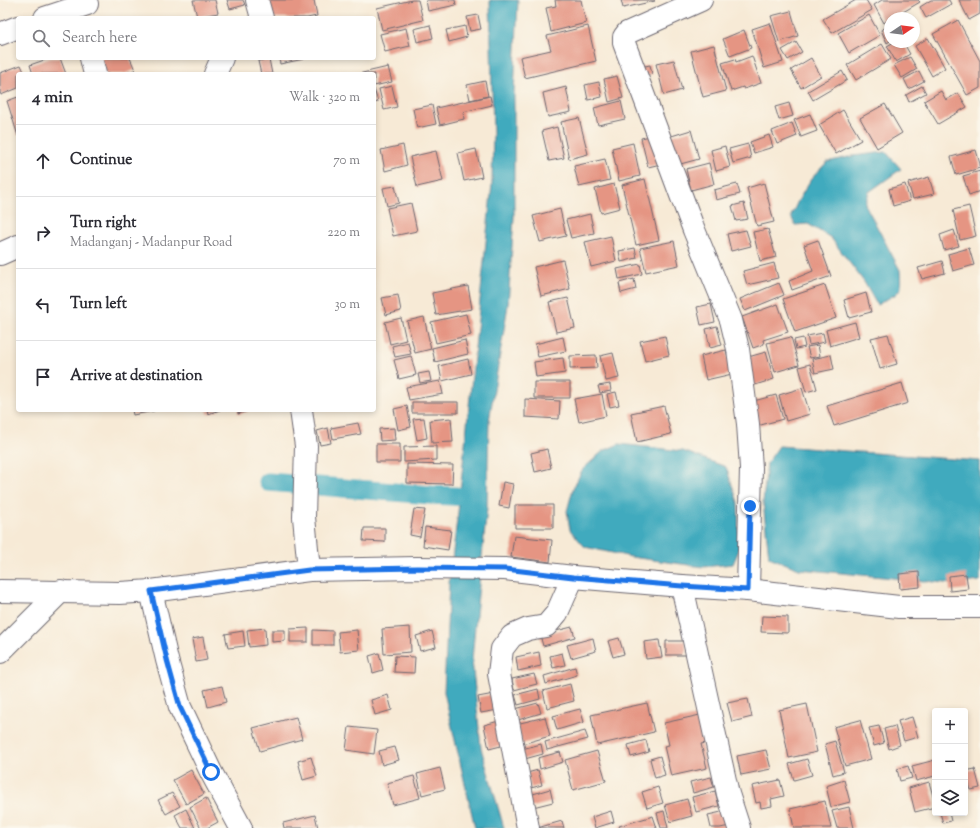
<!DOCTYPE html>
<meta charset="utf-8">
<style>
body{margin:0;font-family:"Sorts Mill Goudy",serif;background:#f7f7f7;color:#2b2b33}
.controls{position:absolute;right:12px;bottom:12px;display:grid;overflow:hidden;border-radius:4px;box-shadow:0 2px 6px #0003}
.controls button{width:36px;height:36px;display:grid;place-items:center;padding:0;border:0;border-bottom:1px solid #e1e1e2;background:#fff;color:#2b2b33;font:20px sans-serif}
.compass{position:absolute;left:884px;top:12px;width:36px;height:36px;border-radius:50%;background:#fff;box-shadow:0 2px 6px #0003;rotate:77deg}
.stop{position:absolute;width:12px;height:12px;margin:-9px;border:3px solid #1a73e8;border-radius:50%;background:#fff}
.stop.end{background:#1a73e8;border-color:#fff;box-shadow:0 1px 4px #0008}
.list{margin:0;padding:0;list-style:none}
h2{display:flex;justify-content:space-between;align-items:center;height:52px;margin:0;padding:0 16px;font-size:17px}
h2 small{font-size:13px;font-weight:400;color:#7c7c81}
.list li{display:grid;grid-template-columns:26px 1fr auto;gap:12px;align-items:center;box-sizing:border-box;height:72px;padding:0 16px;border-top:1px solid #e1e1e2}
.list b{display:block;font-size:15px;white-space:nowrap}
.list p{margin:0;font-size:13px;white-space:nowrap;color:#7c7c81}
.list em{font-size:13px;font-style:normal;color:#7c7c81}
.icon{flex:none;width:22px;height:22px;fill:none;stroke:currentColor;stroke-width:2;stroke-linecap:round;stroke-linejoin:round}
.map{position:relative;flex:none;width:980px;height:828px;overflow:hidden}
.search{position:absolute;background:#fff;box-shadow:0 2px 6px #0003;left:16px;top:16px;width:360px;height:44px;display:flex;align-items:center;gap:10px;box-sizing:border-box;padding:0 14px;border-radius:4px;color:#7c7c81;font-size:15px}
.panel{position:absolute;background:#fff;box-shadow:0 2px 6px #0003;left:16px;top:72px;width:360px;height:340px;border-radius:4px}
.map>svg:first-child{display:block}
.water{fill:#3faabe;stroke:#30667c}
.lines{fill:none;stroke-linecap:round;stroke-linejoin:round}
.canal{stroke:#3faabe;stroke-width:19}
.building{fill:#e59583}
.minor-casing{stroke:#6d6871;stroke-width:24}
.primary-casing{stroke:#6d6871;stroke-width:24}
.minor{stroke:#fff;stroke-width:22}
.primary{stroke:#fff;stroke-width:22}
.route{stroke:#1a73e8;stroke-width:5}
</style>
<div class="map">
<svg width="980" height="828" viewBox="0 0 980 828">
<rect width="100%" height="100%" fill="#fbf7ec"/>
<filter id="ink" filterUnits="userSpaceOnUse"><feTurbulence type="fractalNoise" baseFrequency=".025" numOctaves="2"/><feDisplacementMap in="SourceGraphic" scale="8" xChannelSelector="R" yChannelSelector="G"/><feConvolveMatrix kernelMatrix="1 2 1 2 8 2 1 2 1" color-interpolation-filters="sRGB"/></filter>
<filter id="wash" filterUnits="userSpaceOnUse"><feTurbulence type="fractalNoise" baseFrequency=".012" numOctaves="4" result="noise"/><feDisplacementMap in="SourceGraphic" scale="16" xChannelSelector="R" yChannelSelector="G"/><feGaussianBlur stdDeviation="0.9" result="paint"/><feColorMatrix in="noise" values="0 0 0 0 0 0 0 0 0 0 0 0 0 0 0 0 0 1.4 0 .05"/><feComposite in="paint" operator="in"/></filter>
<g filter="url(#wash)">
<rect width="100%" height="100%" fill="#f7ead6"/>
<path class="water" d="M490,0H518L514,96V217L508,305L489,421L487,508L477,605L472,660L481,748L504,828H475L444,692L449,583L458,512L492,184L493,133Z
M886,152L901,169L869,192L865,204L900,270L901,288L896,294L877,305L864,282L831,238L808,224L795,225L791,216L798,201L811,179L827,162L853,156Z
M619,444L683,451L726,467L738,502L739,550L733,564L703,567L631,557L585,547L570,530L567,511L573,489L582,470L603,451Z
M779,446L980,461V581L956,584L799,569L769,557L763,502L767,463Z"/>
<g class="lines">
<path class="canal" d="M268,482L431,495L473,497"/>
</g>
<g id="blocks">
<path class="building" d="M193,0H215L218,13L197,17Z
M227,0H243L245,5L230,9Z
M264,0H314L317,16L307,18H268Z
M412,0H418L423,20L382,30L377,8Z
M426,0H455L456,5L428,11Z
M555,0H581L586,23L551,32L546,8L556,6Z
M621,0H654L655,1L623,8Z
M856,0H866L872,10L832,33L823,19Z
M882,0H918L920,2L893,18H890V19L884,23L874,5Z
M931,0H949L951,4L926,18L920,7Z
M960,0H980V14L969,20L959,0Z
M791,11L798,36L779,42L771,16Z
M478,15L481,29L470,31L467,17Z
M869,15L880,35L849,53L838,33Z
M958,20L980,61V88L967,95L933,34Z
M770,23L783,62L764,68L752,29Z
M430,25L433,38L417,42L414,29Z
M890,25V41L887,43L881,30Z
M465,26L467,37L449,42L446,30Z
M588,26L596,61L525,78L520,57L551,50L547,36Z
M406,28L410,46L385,52L380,34Z
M744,30L751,48L730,56L723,39Z
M928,38L945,68L932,76L915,46Z
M796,42L802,52L788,60L782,50Z
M894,42H903L910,54L896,62L887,46Z
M882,44L891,59L856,80L847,65Z
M714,45L726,91L703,97L691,51Z
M752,56L761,83L744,89L743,87L731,91L722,63L735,59L736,62Z
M910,57L917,69L902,78L894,65Z
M50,58H60L66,74H33L30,65Z
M99,58H130L135,70L123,74H105Z
M279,58H304V59L280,64Z
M811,58L821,76L801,88L791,70Z
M269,59L272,74H261L258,61Z
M674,60L682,90L664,95L656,64Z
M21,65L25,74H18V88L1,95L0,92V73Z
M650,65L652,74L642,77L640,67Z
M388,67L392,82L374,86V74H358Z
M842,71L847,80L813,100L808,91Z
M919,71L924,81L909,89L904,79Z
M617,76L623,98L609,102L604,79Z
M485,81L488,96L470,100L467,85Z
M599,82L602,97L588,100L585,85Z
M392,86L397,107L384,110L379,89Z
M922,86L926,93L909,102L906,95Z
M566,87L571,112L548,117L543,93Z
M374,89L378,102L374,103Z
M941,91L946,100L958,93L967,107L938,124L924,101Z
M490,96L492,105L463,112L464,119L440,125L436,108Z
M18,97V136L7,101Z
M621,101L625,119L598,125L594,108Z
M789,103L793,116L779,120L775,107Z
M885,104L902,133L877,148L860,118Z
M432,105L436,124L417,128L413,109Z
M843,110L861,140L836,154L819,125Z
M810,114L817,131L801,137L794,120Z
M579,118L588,154L569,159L561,122Z
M792,123L797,136L777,144L772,131Z
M557,127L564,158L549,161L542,131Z
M691,130L699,159L673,166L665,138Z
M655,135L661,164L648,167L641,138Z
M769,135L773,147L754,153L750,142Z
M633,143L640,176L619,181L612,148Z
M748,144L751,158L733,163L729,149Z
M403,145L407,165L385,171L381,150Z
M725,146L730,167L716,171L711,150Z
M476,149L482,177L464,181L458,153Z
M976,150L980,164V168L956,175L951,157Z
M436,151L443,181L417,187L410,157Z
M605,159L610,180L579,187L574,166Z
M709,163L714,184L691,190L686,169Z
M980,171V191L969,195L963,176Z
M929,177L934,194L913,199L908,183Z
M645,179L659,240L636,245L622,185Z
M764,183L774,222L757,226L747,188Z
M614,184L620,208L601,213L595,189Z
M737,184L740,194L716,200L714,190Z
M905,184L910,201L893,206L889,189Z
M395,186L399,203L387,206L383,188Z
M411,203L417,231L393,236L387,208Z
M744,203L748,219L736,221L732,206Z
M969,206L976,236L960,240L953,210Z
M560,209L566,236L540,242L533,216Z
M590,214L594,233L571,238L566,220Z
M768,229L776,257L760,261L753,232Z
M746,230L751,246L731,251L727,234Z
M954,230L959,246L944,250L940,235Z
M611,236L616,261L591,267L585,242Z
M818,240L831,276L792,290L789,281L813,271L804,245Z
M674,241L679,265L646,272L640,248Z
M635,248L637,258L621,262L619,251Z
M969,248L974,265L953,271L948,254Z
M563,260L570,289L541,296L534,267Z
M942,261L945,273L922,279L918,268Z
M774,263L778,278L747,285L743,271Z
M640,264L642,274L619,279L617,269Z
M634,279L636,289L621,293L619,283Z
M779,283L784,295L745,311L740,299Z
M825,285L836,318L795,332L783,299Z
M468,286L472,309L436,315L432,293Z
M866,293L871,312L849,318L844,300Z
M398,295L401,311L386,315L382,298Z
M568,298L575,328L556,332L549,302Z
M711,304L715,322L701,325L697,307Z
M778,304L788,332L763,340L764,344L753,348L742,317Z
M466,314L471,335L436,343L431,322Z
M424,317L431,349L415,353L407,321Z
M401,318L406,340L390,344L385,322Z
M855,322L859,337L830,346L826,330Z
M717,326L722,345L710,348L706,329Z
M823,333L825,342L809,345L807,336Z
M888,334L897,364L880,369L871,338Z
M665,336L669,355L645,361L640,341Z
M563,337L566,351L538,357L535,344Z
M791,337L799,365L775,372L767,343Z
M803,338L805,347L796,349L794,340Z
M465,340L468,354L435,362L432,348Z
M408,342L411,354L395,357L392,346Z
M818,345L820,356L810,358L807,347Z
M726,350L732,374L706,380L701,356Z
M766,352L774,379L749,387L741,359Z
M613,353L619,378L606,381L600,356Z
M596,355L597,368L570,369V356Z
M831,355L834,369L815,373L812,359Z
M411,356L416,375L399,379L394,360Z
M563,358L565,373L536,377L534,362Z
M468,359L471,374L442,381L439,366Z
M810,364L817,389L806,392L799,367Z
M429,372L431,381L420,383L418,374Z
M440,381L443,394L409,400L406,387Z
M534,382H570V398H534Z
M902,383L908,403L834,426L827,406Z
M610,384L611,391L600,393L598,386Z
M802,388L810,414L786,421L779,395Z
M616,392L619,405L610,407L607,394Z
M602,394L606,416L579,422L574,399Z
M776,395L783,419L757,426L750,402Z
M525,399L560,401L559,419L525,417Z
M412,402H458V413H412Z
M407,406L411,427L398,430L394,409Z
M664,406L671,434L637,442L631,413Z
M132,410H154V411L133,415Z
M207,410H220L208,414Z
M238,410H248V411L238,414Z
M424,418L427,438L417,440L413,419Z
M451,418L453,442L432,443L430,420Z
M358,423L361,434L333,439L331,428Z
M328,428L331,443L320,445L317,431Z
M394,428L395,440L380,441L379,429Z
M376,444H400V462H376Z
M436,446V460L404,462V447Z
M547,449L551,468L535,472L531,453Z
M407,464L453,465L452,484L407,483Z
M503,482L513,484L509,508L499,506Z
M515,505H553V528H515Z
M414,509L425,510L420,537L410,535Z
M425,527L451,530L448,550L423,546Z
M364,528H385V542L363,541Z
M514,536L552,540L550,562L511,557Z
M919,572L920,587L900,589L899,574Z
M966,574L968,589L950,591L949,576Z
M762,616L788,617V633L761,632Z
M410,627L411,652L384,654L382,629Z
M572,627L575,637L543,646L540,635Z
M265,628L266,645L249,647L247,630Z
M308,628V642H290V629Z
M272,630H285V641L272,642Z
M313,630L333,631V645H313Z
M357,630L359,650L340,652L338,632Z
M243,631L245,646L228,648L225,634Z
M432,631L436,647L420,651L416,636Z
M203,637L207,660L196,662L192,639Z
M593,638L596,651L571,658L567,645Z
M619,638L624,654L613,657L608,641Z
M659,640L662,657L646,659L644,642Z
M666,641H686V655H666Z
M539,652L541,666L518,671L516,657Z
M379,653L383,670L373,673L369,656Z
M562,653L565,665L553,668L550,656Z
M395,656L415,657L414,673L394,672Z
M575,667L577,675L546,684L544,676Z
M534,674L537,684L514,690L512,679Z
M570,684L574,701L547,708L543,691Z
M222,686L226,702L208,707L204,690Z
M538,689L540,699L518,705L515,695Z
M494,694L498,710L481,713L478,697Z
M388,695L392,710L375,715L371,700Z
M748,699L752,717L732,722L727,703Z
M538,703L541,713L518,720L515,709Z
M647,703L654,732L597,745L591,715Z
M807,704L817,752L789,758L779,710Z
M580,709L584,722L557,730L553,716Z
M700,715L706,743L701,744L707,768L671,776L664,746L669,745L664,723Z
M296,717L302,739L260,751L253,728Z
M545,717L550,736L522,744L516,724Z
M912,717L918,737L904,741L898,721Z
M860,720L871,759L845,766L834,727Z
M499,721L505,745L489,749L484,725Z
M879,726L884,743L874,746L869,728Z
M895,726L900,745L889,749L884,729Z
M349,727L377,730L374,754L346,750Z
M585,731L588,739L547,750L545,742Z
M646,740L649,752L631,757L628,745Z
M835,741L844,772L833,775L825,744Z
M541,744L543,754L521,760L518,750Z
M395,747L399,760L382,765L379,751Z
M766,750L771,769L741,775L737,756Z
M597,751L606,781L573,790L565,760Z
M560,752L563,762L540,769L538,758Z
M660,756L665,775L655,778L650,759Z
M311,757L317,776L303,780L298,761Z
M807,759L812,775L794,780L789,764Z
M935,760V776L916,781L912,766Z
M908,766L912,778L900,781L897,769Z
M440,768L445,789L422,795L417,774Z
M975,769L980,788L971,790L965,771Z
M191,770L204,794L186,804L173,780Z
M538,770L542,785L531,788L527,773Z
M414,776L420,798L393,805L387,783Z
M711,777L714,787L693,793L690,782Z
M780,780L784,796L771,799L772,806L761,808L760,802L756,803L752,786Z
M844,780L850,802L831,807L826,786Z
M929,782L935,803V807L915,812L909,788Z
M658,787L663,803L647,808L642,792Z
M550,789L553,802L529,808L526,796Z
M715,791L719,806L696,812L692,797Z
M172,793L180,806L166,814L158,800Z
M206,798L218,822L207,828H201L190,807Z
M687,799L692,816L670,822L665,805Z
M825,801L831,828H794L790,809Z
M849,807L854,828H837L832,811Z
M186,809L195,828H182L175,815Z
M611,811L614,822L595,828L592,817Z
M664,811L668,828H661L657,813Z
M726,811L730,826L720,828H711L708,815Z
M940,813H949L951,821L943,823Z
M315,815L318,828H284L283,823Z
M653,816L657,828H620L619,826Z
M562,821L564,828H537Z"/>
</g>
</g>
<g filter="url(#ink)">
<use href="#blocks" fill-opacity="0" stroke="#6d6871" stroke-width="1"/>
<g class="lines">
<defs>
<path id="minor" d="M257,0L262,18
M701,0L627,33L624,37V43L663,147L694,230L731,320L738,349L748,424L751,468L748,590
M45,18L87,4
M0,34L18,27
M91,58L95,74
M215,74L222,58
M0,254L18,246
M301,410L306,446L304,517L309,570
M682,586L728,794L739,828
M151,591L167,660L180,707L211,772L241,828
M0,652L61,591
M528,828L499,674L502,649L512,636L528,629L546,626L557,613L573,577"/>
<path id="primary" d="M0,591L120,593L151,591L309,570L417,568L505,569L573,577L682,586L748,590L899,607H980"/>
</defs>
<use href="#minor" class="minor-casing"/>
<use href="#primary" class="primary-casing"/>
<use href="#minor" class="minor"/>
<use href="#primary" class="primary"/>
</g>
</g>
<g class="lines" filter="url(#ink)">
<path class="route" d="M211,772L180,707L167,660L151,591L309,570L417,568L505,569L573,577L682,586L748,590L750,506"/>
</g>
</svg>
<div class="controls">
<button>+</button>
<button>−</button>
<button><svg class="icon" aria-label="layers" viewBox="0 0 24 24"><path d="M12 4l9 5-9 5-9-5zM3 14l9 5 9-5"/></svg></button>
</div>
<svg class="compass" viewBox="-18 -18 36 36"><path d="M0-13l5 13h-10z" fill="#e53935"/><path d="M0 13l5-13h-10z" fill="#7c7c81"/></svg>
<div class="stop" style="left:211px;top:772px"></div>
<div class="stop end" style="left:750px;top:506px"></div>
<div class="search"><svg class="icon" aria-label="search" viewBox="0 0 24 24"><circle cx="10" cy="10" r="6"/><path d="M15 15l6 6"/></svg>Search here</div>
<section class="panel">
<h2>4 min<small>Walk · 320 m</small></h2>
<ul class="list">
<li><svg class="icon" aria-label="ahead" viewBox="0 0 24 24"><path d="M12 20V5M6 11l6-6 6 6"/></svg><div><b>Continue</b></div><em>70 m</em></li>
<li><svg class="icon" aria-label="right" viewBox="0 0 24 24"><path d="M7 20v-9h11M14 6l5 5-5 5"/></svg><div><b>Turn right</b><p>Madanganj - Madanpur Road</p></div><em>220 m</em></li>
<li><svg class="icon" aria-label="left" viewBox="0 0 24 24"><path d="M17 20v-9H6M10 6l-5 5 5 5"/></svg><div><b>Turn left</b></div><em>30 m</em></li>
<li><svg class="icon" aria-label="arrive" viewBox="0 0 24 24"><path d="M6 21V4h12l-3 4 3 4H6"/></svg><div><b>Arrive at destination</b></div></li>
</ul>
</section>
</div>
